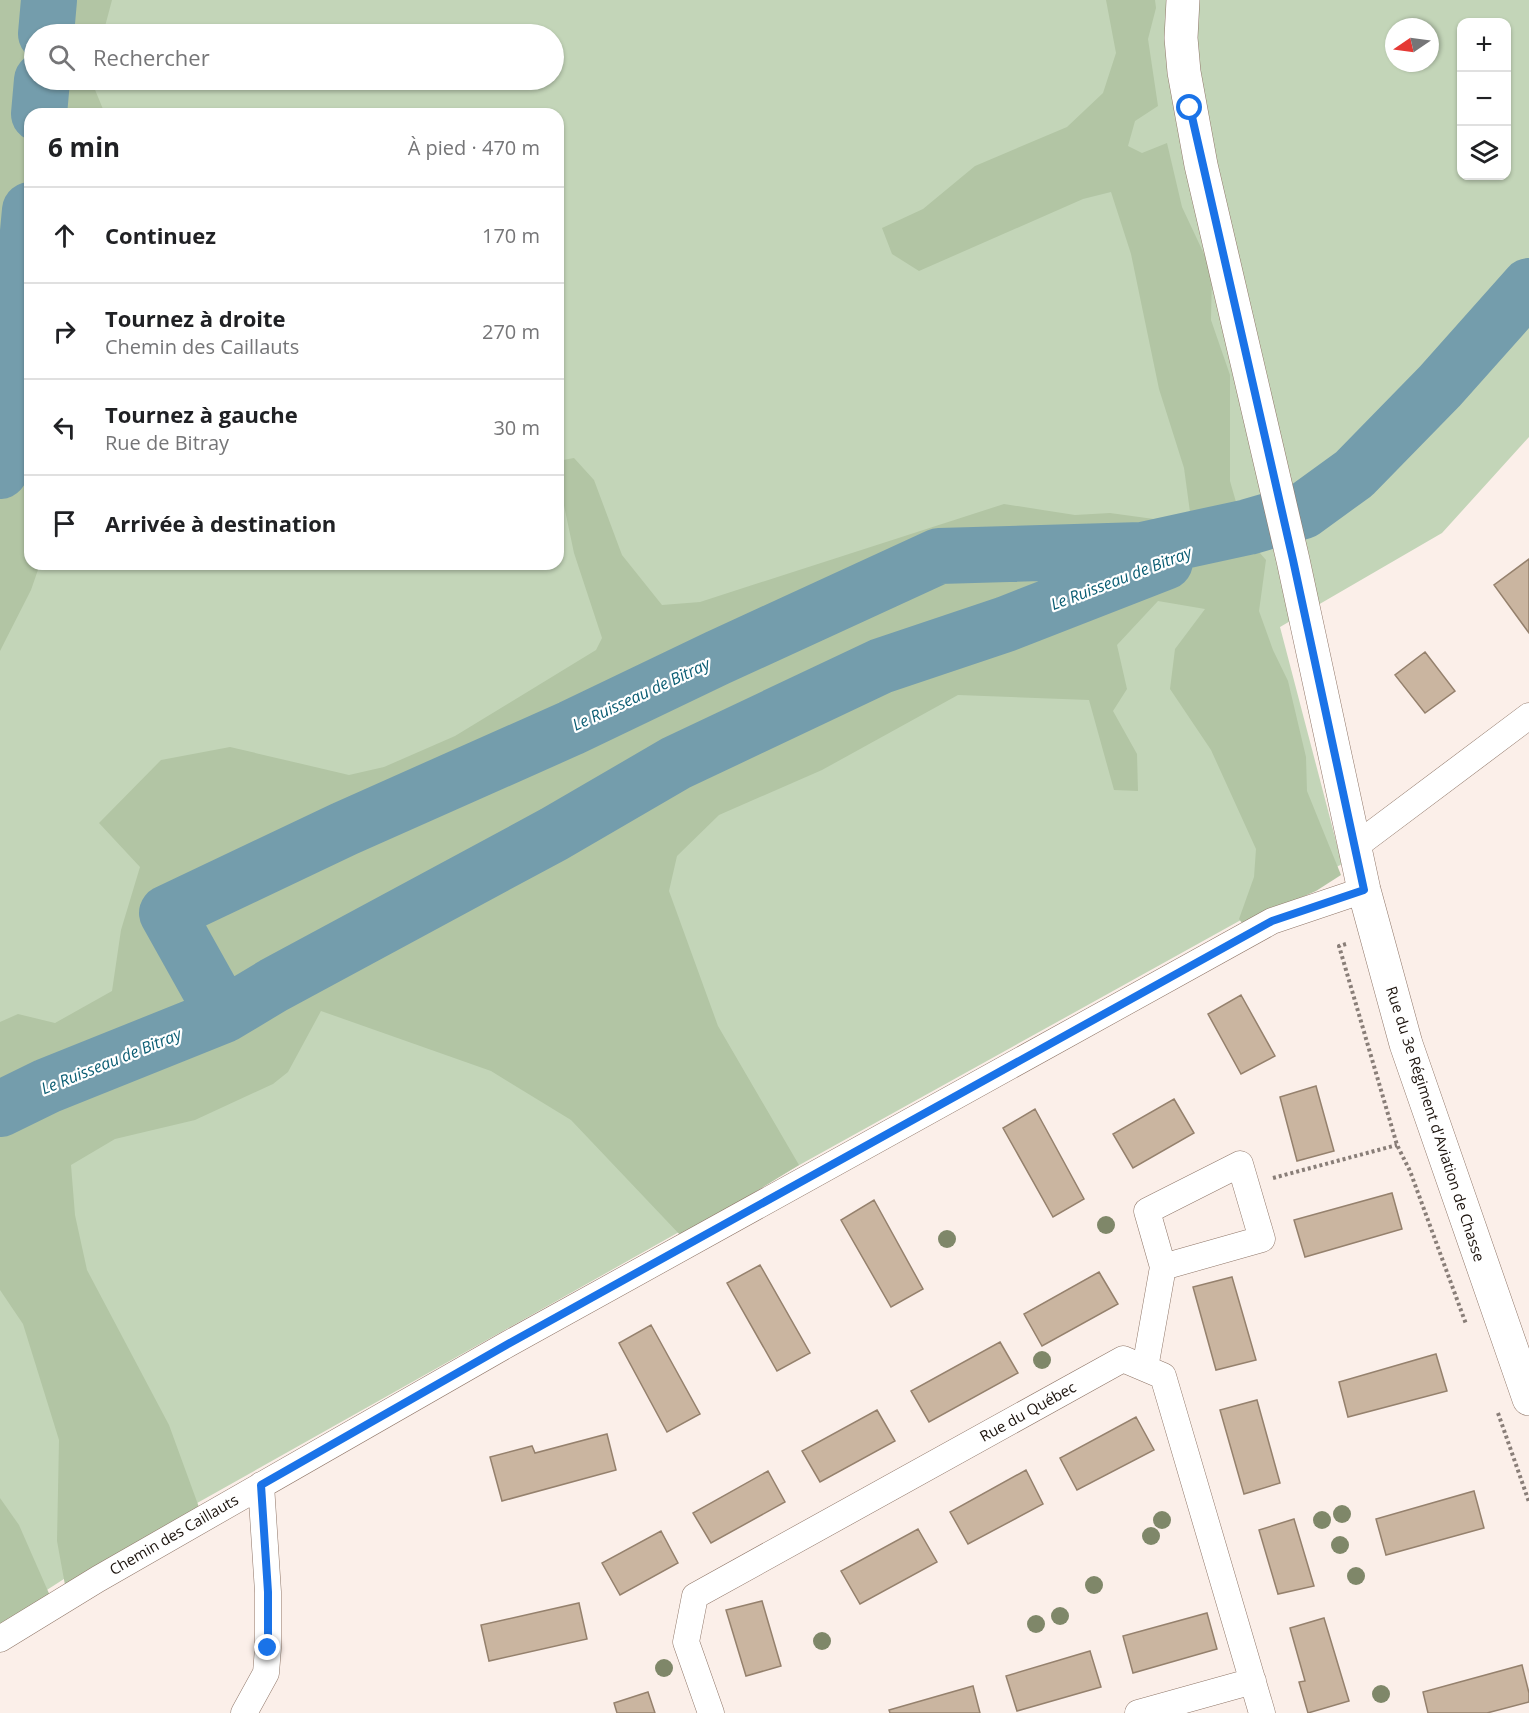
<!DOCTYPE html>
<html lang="fr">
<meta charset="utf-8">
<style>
body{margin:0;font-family:"Open Sans",sans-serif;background:#f6f6f6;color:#202124}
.controls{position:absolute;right:18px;top:18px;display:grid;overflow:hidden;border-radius:12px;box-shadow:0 2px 4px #0004}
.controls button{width:54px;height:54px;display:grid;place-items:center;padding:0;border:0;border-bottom:2px solid #e0e0e0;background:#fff;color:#202124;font:30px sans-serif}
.compass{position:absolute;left:1385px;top:18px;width:54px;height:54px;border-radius:50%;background:#fff;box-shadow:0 2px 4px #0004;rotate:257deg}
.stop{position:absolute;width:18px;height:18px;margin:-14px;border:4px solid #1a73e8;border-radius:50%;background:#fff}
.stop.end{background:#1a73e8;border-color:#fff;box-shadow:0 2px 6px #0008}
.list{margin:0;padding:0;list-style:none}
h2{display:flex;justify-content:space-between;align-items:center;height:78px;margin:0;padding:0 24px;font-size:26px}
h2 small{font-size:20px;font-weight:400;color:#757577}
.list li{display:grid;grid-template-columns:39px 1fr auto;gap:18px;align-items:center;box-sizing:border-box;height:96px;padding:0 24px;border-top:2px solid #e0e0e0}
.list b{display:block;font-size:22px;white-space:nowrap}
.list p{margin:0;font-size:20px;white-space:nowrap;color:#757577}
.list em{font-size:20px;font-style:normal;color:#757577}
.icon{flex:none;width:33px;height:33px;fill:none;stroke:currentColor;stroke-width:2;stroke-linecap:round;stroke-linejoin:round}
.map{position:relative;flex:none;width:1529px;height:1713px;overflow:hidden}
.search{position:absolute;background:#fff;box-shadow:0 2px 4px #0004;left:24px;top:24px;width:540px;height:66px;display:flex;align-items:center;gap:15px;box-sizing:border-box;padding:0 21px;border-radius:33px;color:#757577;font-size:22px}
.panel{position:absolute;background:#fff;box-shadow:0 2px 4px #0004;left:24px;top:108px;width:540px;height:462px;border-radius:18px}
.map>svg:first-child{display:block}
.green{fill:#c3d5b8;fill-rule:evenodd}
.forest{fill:#b2c5a4}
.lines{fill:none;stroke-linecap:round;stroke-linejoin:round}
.river{stroke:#749dac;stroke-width:56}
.building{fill:#cab5a0;stroke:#95816d;stroke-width:1.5}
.street-casing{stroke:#8f7668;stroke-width:27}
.secondary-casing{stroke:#8f7668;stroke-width:34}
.path{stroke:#897e78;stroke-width:4;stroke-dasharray:3 3;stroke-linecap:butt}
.street{stroke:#fff;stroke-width:26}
.secondary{stroke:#fff;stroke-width:33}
.tree{fill:#7f8769}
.route{stroke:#1a73e8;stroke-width:8}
.labels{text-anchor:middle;stroke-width:4.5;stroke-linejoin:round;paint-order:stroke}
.street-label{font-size:15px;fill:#1c130d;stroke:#fff}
.water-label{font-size:16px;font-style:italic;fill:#0a5d73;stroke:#fff}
</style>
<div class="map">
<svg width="1529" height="1713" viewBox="0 0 1529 1713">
<rect width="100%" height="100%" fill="#fbefe9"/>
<path class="green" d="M0,0H1529V437L1442,533L1280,627L1342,864L720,1209L78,1570L0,1620ZM1462,22H1506V176H1462ZM1394,27H1430V63H1394ZM34,34H554V80H34ZM30,114H558V564H30Z"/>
<path class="forest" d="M0,0H112L103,34H34V80H91L105,114H30V564H40L31,590L0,651Z
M1106,0H1155L1156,8L1148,39L1158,106L1135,121L1128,146L1142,153L1167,143L1182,207L1212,271L1211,320L1230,375V481L1246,537L1266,560L1259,611L1273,650L1288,681L1306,757L1307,791L1341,875L1316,891L1242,923L1239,919L1254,877L1256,849L1211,750L1170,689L1175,649L1205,609L1158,601L1117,645L1127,689L1113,711L1137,754L1138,791L1114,790L1089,700L958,695L822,770L719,815L677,856L669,891L718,1026L799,1165L682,1237L571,1120L491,1071L321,1011L288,1072L273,1084L195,1120L115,1139L71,1165L75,1215L87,1270L169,1425L200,1510L65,1585L57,1541L59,1440L23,1324L0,1290V1022L18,1014L55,1023L112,991L121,930L140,867L99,823L161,760L230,747L349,775L384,767L455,736L596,650L602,638L574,553L558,477V461L574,458L594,480L622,555L662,605L700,602L1004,504L1075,515L1110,513L1161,520L1190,512L1184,468L1159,389L1131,254L1111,192L1083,199L919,271L892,254L882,228L923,209L975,166L1067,127L1103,93L1116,53Z
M0,1498L19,1525L51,1598L0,1629Z"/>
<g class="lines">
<path class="river" d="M46,34L49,0
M39,114L42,80
M0,471L8,448L30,210
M224,1015L274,985L554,834L676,763L881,666L1006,624L1165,562
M0,1109L47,1086L224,1015L167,913L344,829L571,728L717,658L939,556L1142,550L1248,527L1303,511L1354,474L1440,386L1529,286"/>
</g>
<path class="building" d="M1529,559V633L1494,585Z
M1425,652L1455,691L1425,713L1395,675Z
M1241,995L1275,1056L1241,1074L1208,1014Z
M1316,1086L1334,1151L1297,1161L1280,1097Z
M1174,1099L1194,1133L1133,1168L1113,1134Z
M1035,1109L1084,1199L1053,1217L1003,1128Z
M1392,1193L1402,1229L1305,1257L1294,1220Z
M874,1200L923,1289L891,1307L841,1220Z
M760,1265L810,1353L777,1371L727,1283Z
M1099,1272L1118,1304L1042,1346L1024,1314Z
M1232,1277L1256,1360L1216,1370L1193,1287Z
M651,1325L700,1414L667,1432L619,1343Z
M1000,1342L1018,1373L929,1422L911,1391Z
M1436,1354L1447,1391L1348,1417L1339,1382Z
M1257,1400L1280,1483L1244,1494L1220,1410Z
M877,1410L895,1441L820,1482L802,1451Z
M1136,1417L1154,1450L1077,1490L1060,1458Z
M607,1434L616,1470L502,1501L490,1457L532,1446L535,1453Z
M1026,1470L1043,1504L968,1544L950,1512Z
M768,1471L785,1502L711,1543L693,1513Z
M1474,1491L1484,1528L1386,1555L1376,1519Z
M1294,1519L1314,1586L1278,1594L1259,1530Z
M918,1529L937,1562L860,1604L841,1571Z
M661,1531L678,1563L620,1595L602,1563Z
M762,1601L781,1666L746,1676L726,1610Z
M579,1603L587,1639L489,1661L481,1625Z
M1207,1613L1217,1649L1133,1673L1123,1636Z
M1324,1618L1349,1701L1308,1713L1299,1682L1305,1681L1290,1628Z
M1090,1651L1101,1687L1017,1711L1006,1676Z
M1522,1665L1529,1693V1702L1487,1713H1428L1423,1692Z
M973,1686L980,1713H890L889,1710Z
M648,1692L655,1713H617L614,1703Z"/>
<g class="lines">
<defs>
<path id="street" d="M1353,848L1529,716
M1145,1368L1163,1267L1262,1239L1240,1164L1147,1211L1163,1267
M0,1639L98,1579L508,1344L1272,921L1364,890
M244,1713L266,1673L268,1648V1592L261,1485
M711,1713L686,1642L695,1596L1123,1359L1163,1376L1262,1713
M1138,1713L1253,1681"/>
<path id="secondary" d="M1183,0L1181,38L1184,72L1201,165L1293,560L1364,890L1406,1044L1529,1399"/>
</defs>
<use href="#street" class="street-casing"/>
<use href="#secondary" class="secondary-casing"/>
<path class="path" d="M1346,944L1339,946L1397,1145L1410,1171L1466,1324
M1273,1178L1397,1145
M1498,1413L1529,1502"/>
<use href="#street" class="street"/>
<use href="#secondary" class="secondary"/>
</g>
<g class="tree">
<circle cx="1106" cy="1225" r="9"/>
<circle cx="947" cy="1239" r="9"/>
<circle cx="1042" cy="1360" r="9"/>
<circle cx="1342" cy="1514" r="9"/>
<circle cx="1162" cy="1520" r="9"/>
<circle cx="1322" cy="1520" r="9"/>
<circle cx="1151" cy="1536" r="9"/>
<circle cx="1340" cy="1545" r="9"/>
<circle cx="1356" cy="1576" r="9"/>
<circle cx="1094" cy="1585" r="9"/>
<circle cx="1060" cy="1616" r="9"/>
<circle cx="1036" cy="1624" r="9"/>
<circle cx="822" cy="1641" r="9"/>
<circle cx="664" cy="1668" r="9"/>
<circle cx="1381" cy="1694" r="9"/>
</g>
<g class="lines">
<path class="route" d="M268,1648V1592L261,1485L508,1344L1272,921L1364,890L1293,560L1190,108"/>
</g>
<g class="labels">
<g class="street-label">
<text transform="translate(1435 1124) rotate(72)" y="5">Rue du 3e Régiment d'Aviation de Chasse</text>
<text transform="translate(1028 1412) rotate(-29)" y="5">Rue du Québec</text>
<text transform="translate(174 1535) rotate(-30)" y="5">Chemin des Caillauts</text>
</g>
<g class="water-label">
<text transform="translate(1121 578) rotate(-21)" y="6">Le Ruisseau de Bitray</text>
<text transform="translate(641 694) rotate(-25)" y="6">Le Ruisseau de Bitray</text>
<text transform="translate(111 1061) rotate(-22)" y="6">Le Ruisseau de Bitray</text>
</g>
</g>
</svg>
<div class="controls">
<button>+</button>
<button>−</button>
<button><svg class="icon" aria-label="layers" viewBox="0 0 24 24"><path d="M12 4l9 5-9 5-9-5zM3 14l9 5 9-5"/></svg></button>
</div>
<svg class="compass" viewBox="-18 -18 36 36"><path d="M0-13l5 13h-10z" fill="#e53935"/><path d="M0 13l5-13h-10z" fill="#757577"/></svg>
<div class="stop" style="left:1190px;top:108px"></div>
<div class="stop end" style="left:268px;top:1648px"></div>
<div class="search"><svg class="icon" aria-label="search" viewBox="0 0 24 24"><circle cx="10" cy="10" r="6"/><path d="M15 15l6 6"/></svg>Rechercher</div>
<section class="panel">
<h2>6 min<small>À pied · 470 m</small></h2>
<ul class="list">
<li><svg class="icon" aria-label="ahead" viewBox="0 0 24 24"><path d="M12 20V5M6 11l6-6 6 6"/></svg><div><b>Continuez</b></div><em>170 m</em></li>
<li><svg class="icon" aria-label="right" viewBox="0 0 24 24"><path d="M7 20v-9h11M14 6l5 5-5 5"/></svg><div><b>Tournez à droite</b><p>Chemin des Caillauts</p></div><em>270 m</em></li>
<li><svg class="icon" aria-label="left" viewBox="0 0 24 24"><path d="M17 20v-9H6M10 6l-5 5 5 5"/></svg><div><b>Tournez à gauche</b><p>Rue de Bitray</p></div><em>30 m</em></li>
<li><svg class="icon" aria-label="arrive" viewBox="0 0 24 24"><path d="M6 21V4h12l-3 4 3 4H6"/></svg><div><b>Arrivée à destination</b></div></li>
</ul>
</section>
</div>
